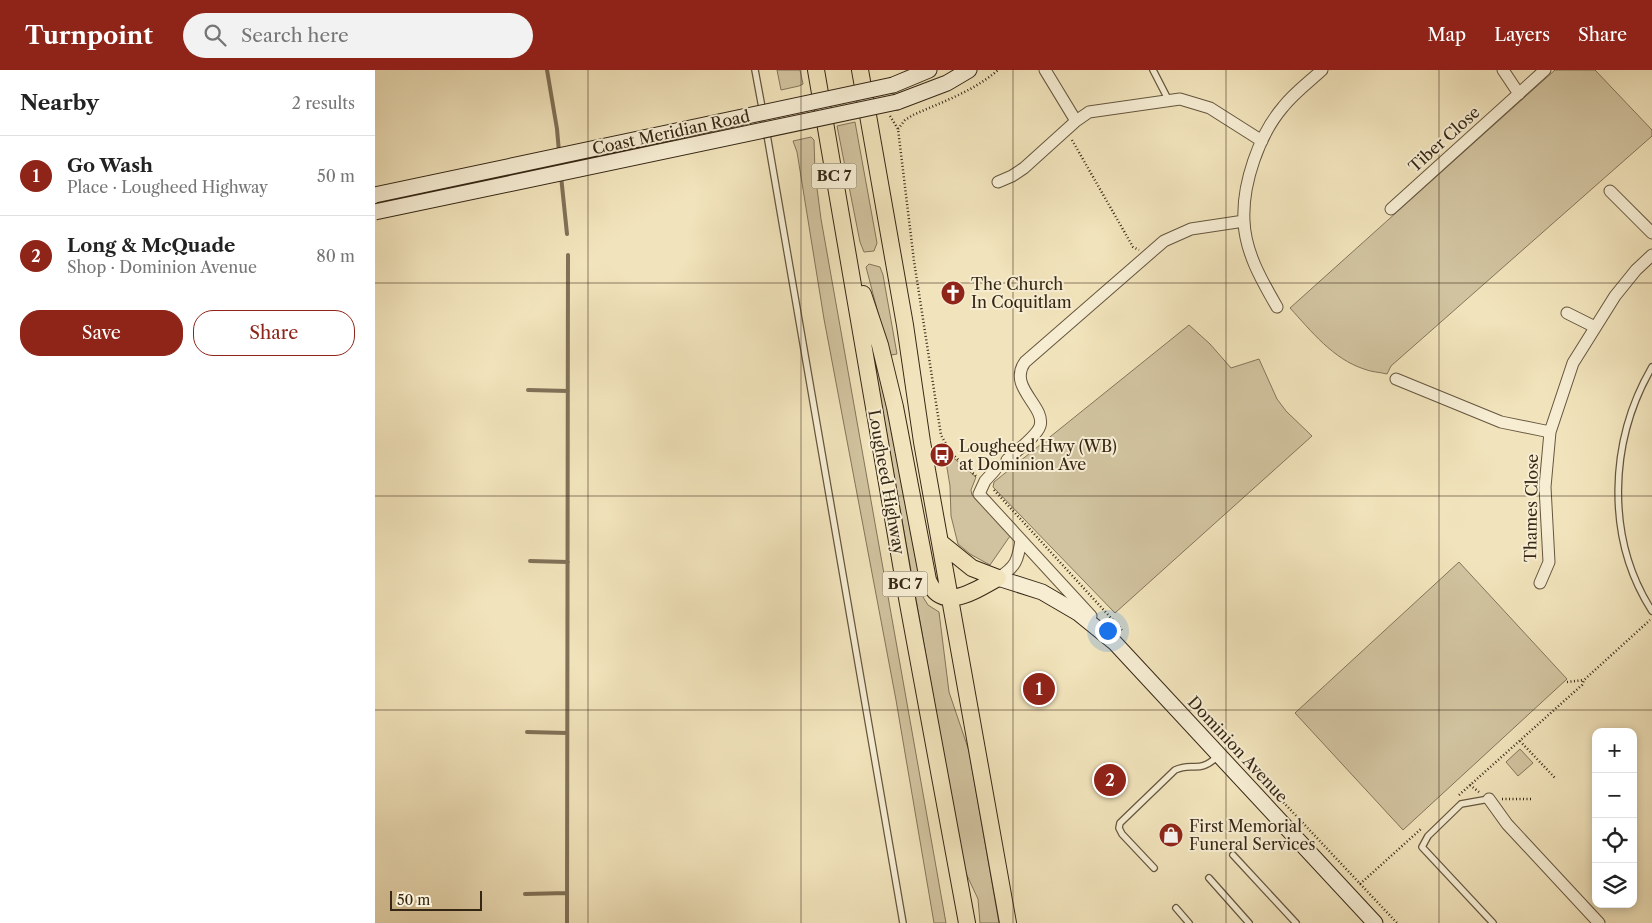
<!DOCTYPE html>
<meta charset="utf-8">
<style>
body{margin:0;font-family:"Libre Caslon Text",serif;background:#f2f2f2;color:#222}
.controls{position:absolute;right:15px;bottom:15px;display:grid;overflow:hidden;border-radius:10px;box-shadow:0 2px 8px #0003}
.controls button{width:45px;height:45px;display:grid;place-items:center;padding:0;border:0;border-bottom:1px solid #e0e0e0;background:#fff;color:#222;font:25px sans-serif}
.scale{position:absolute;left:15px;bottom:12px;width:92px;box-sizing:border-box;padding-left:5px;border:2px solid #362715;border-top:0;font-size:14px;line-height:18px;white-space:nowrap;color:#362715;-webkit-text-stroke:4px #f6edd3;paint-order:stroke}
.you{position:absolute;left:732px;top:560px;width:18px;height:18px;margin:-12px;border:4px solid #fff;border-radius:50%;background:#1a73e8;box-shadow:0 0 0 8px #1a73e833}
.badge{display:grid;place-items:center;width:32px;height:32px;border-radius:50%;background:#8f2418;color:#fff;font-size:16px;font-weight:700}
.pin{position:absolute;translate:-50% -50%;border:2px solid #fff;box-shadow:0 1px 5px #0006}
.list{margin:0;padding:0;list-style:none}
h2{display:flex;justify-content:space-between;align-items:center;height:65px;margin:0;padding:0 20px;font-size:21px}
h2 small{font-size:16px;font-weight:400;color:#767676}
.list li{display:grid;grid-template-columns:32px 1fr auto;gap:15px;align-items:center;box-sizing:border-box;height:80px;padding:0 20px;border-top:1px solid #e0e0e0}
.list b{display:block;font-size:19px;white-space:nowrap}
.list p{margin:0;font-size:16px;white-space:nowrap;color:#767676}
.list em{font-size:16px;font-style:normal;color:#767676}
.actions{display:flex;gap:10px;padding:15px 20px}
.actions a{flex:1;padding:11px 0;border:1px solid #8f2418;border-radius:20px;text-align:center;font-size:18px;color:#8f2418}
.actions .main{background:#8f2418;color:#fff}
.icon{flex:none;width:28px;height:28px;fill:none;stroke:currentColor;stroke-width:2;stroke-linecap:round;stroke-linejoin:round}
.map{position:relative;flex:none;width:1277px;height:853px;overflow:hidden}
header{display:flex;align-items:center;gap:30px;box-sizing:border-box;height:70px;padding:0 25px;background:#8f2418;color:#fff}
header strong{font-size:24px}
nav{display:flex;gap:28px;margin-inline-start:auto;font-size:18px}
.search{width:350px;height:45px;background:#f2f2f2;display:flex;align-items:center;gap:12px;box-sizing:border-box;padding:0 18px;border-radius:28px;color:#767676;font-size:19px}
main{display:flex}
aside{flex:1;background:#fff}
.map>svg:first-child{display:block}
.green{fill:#d1c39f;stroke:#84755a}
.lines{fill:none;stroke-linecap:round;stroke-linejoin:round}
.stream{stroke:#807157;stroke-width:4}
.lane-casing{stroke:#65563e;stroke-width:8}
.street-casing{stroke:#65563e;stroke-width:13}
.secondary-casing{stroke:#362715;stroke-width:17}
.primary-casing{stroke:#362715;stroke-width:18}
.path{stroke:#362715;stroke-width:2.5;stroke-dasharray:1 2.5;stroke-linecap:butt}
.lane{stroke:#f6edd3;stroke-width:5.5}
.street{stroke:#f6edd3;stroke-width:11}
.secondary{stroke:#f6edd3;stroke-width:15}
.primary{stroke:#f1e3bb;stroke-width:16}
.secondary-bridge-casing{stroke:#362715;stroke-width:17;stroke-linecap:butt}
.secondary-bridge{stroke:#f6edd3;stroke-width:15}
.grid{fill:none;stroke:#362715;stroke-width:1;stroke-opacity:0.55}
.labels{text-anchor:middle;stroke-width:4;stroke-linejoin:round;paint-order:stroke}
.shield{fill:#f6edd3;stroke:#70624e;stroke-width:1}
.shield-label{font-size:15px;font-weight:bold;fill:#362715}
.street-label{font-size:16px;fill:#362715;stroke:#f6edd3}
.poi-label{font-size:16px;fill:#362715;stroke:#f6edd3;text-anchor:start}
</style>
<header>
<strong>Turnpoint</strong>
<div class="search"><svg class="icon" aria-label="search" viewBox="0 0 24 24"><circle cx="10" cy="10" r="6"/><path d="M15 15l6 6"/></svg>Search here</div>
<nav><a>Map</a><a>Layers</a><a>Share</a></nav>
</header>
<main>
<aside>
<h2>Nearby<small>2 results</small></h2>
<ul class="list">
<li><span class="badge">1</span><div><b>Go Wash</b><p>Place · Lougheed Highway</p></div><em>50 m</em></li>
<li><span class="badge">2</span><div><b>Long &amp; McQuade</b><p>Shop · Dominion Avenue</p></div><em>80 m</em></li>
</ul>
<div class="actions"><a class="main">Save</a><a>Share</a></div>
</aside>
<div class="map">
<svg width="1277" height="853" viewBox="0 0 1277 853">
<rect width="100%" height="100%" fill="#f1e3bb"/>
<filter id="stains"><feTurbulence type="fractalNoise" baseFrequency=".004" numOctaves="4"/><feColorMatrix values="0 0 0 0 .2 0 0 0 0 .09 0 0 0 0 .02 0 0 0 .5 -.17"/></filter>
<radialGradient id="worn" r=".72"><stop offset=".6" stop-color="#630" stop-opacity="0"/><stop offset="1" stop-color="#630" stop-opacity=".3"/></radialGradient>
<path class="green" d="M402,0H425L428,14L424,16L406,20Z
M1180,0H1220L1277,60V66L1016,296L1012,304C1004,302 996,302 989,299C958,289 936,261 915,238Z
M480,52L502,173L499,181L489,182L485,172L462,56Z
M436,67L439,70L440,103L446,149L571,853H559L521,630L449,249L422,82L418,71Z
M494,194L505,197L508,205L522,284L516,285L513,281L491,197Z
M814,255L835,274L856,298L884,289L902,329L911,341L937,366L740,543L618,417L619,412Z
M501,296L504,298L512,326L548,527L553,535L564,542L574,622L594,681L624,853H605L603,829L589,799L501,304Z
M574,384L601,407L596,420L597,425L635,466L615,495L595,484L583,474L576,446L575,416L571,392L575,391Z
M1084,492L1192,609L1028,760L920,643Z
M1145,679L1158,693L1143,706L1131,692Z"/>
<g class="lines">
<path class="stream" d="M172,0L182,59L184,82
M186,106L192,164
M153,320L193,321
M155,491L193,492
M152,662L192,663
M150,824L192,823
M192,853L193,185"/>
<defs>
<path id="lane" d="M380,0L388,43
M778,0L794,31
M391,59L528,853
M1277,297C1234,371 1230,468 1277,541
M1114,729L1086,734L1053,766L1047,777L1118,853
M858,785L921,853
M779,798L747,764L744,758L745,753L800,700C818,691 823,705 843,686
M834,808L874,853
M801,838L814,853"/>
<path id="street" d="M670,0L701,51
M1128,0L1144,24
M623,112L637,106L649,98L701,51L714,42L805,29L835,38L887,71
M1235,121L1277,163
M1016,139L1170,0
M902,237C887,211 870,182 869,151C867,114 884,65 908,37C919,23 934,12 947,0
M1192,243L1220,257
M1021,309L1126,352L1175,362
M632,390C640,382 662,366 665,356C671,336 632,317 650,292L789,171L816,159L869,151
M620,400L610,411L604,424L716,546
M623,508C641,497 643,490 646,470
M1165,513L1174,492L1170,417L1175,362L1198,293L1240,226L1261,200L1277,185
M1114,729L1132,754L1224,853"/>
<path id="secondary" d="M518,15L554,0
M522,32L572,13L594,0
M623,508L667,522L703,543L740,573L1000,853"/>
<path id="primary" d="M441,0L529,512L592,853
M485,0L530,255L547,372L633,853
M488,224L505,275L520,337L553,510C567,544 601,520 623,508
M566,473L597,498L623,508"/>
</defs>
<use href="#lane" class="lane-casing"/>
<use href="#street" class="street-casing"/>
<use href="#secondary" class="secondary-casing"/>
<use href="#primary" class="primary-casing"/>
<path class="path" d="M515,46L523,59L539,191L566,365L576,383L601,406
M523,59L530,50L538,45C567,32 599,21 623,0
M697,70L758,177L764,180
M619,420L747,560
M1192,612L1209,610
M1145,671L1181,709
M1095,715L1104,722
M894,717L1022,853
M1084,725L1207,615L1209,610L1275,550
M1127,729H1158
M985,814L1047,758"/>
<use href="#lane" class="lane"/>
<use href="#street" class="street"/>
<use href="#secondary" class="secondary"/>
<use href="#primary" class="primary"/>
<defs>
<path id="secondary-bridge" d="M0,125L518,15
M0,142L522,32"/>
</defs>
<use href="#secondary-bridge" class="secondary-bridge-casing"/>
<use href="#secondary-bridge" class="secondary-bridge"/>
</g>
<path class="grid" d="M213,0V853M426,0V853M638,0V853M851,0V853M1064,0V853M0,213H1277M0,426H1277M0,640H1277"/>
<defs>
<symbol id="church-disc" viewBox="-11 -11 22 22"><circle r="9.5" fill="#8f2418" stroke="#f6edd3"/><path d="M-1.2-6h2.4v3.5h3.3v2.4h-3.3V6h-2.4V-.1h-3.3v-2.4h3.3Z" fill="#fff"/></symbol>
<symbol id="bus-disc" viewBox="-11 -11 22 22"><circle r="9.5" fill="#8f2418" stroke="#f6edd3"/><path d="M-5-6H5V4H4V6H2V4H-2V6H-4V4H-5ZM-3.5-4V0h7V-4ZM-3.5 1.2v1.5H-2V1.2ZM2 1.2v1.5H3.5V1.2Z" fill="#fff"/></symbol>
<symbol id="shop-disc" viewBox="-11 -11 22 22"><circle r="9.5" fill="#8f2418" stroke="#f6edd3"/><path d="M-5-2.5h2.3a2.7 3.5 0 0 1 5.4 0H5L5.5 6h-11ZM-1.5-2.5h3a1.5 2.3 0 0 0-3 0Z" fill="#fff"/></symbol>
</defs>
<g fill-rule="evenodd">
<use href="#church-disc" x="564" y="209" width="28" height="28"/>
<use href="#bus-disc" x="553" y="371" width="28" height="28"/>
<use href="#shop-disc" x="782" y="751" width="28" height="28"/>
</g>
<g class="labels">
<g class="shield">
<rect x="436.5" y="93.5" width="45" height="25" rx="4"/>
<rect x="507.5" y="501.5" width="45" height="25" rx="4"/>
</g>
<g class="shield-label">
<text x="459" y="111">BC 7</text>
<text x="530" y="519">BC 7</text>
</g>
<g class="street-label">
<text transform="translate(296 62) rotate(-12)" y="6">Coast Meridian Road</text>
<text transform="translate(1069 69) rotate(-42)" y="6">Tiber Close</text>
<text transform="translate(512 412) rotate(80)" y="6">Lougheed Highway</text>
<text transform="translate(1156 438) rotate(-89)" y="6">Thames Close</text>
<text transform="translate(863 679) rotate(47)" y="6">Dominion Avenue</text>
</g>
<g class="poi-label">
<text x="596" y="220">The Church<tspan x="596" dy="18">In Coquitlam</tspan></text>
<text x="584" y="382">Lougheed Hwy (WB)<tspan x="584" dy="18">at Dominion Ave</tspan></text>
<text x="814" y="762">First Memorial<tspan x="814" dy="18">Funeral Services</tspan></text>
</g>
</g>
<rect width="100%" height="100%" filter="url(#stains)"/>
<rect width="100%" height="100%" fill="url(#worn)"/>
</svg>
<div class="controls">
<button>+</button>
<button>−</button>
<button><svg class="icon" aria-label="locate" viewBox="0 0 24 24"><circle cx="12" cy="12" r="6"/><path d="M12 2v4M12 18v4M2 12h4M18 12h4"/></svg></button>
<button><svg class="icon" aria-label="layers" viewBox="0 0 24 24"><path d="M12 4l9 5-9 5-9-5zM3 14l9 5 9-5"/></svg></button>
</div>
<div class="scale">50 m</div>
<div class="you"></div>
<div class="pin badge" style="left:664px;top:619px">1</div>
<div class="pin badge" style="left:735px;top:710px">2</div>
</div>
</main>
